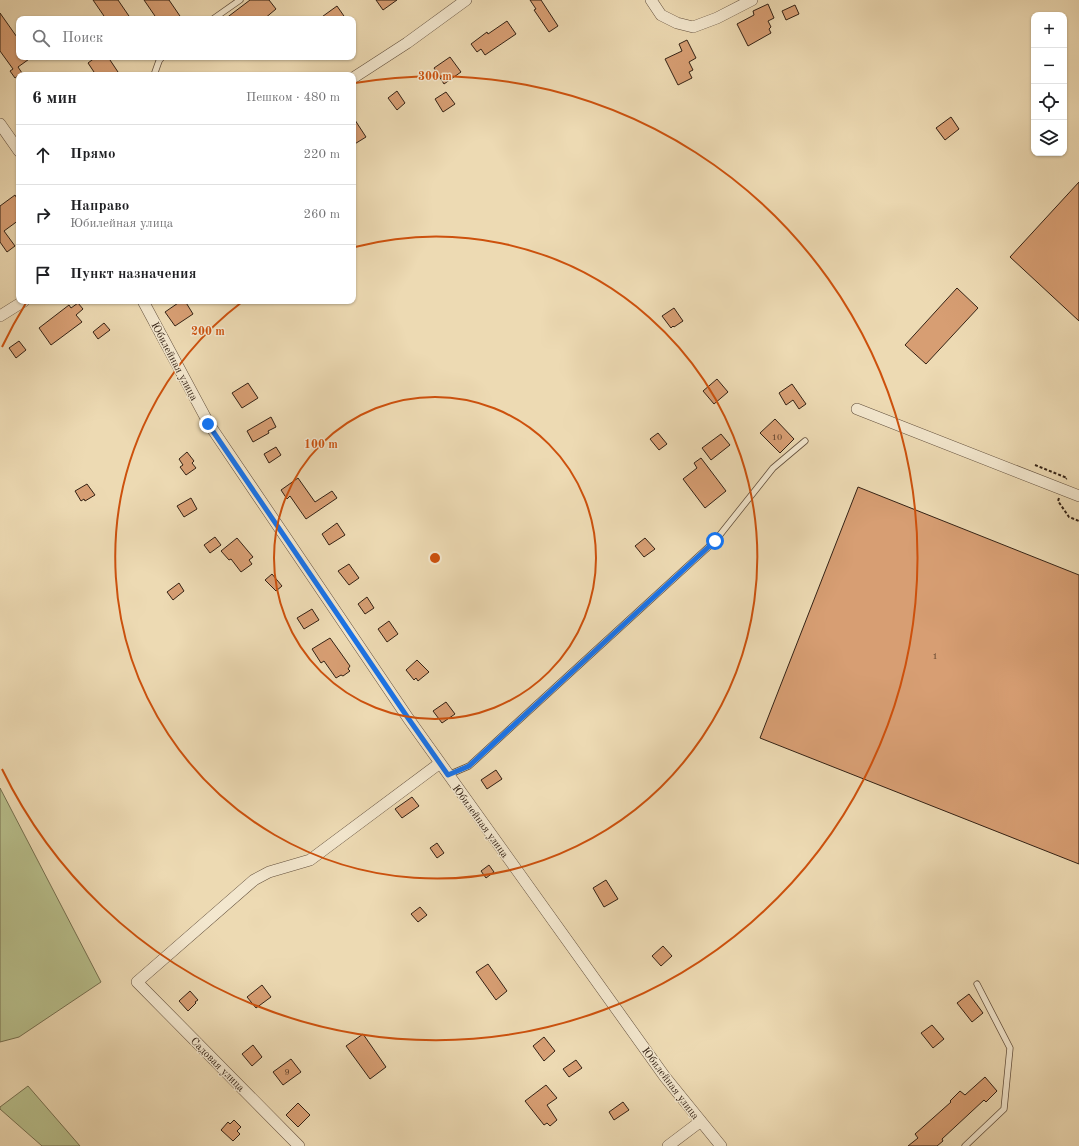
<!DOCTYPE html>
<html lang="ru">
<meta charset="utf-8">
<style>
body{margin:0;font-family:"Old Standard TT",serif;background:#f2f2f2;color:#202124}
.controls{position:absolute;right:12px;top:12px;display:grid;overflow:hidden;border-radius:8px;box-shadow:0 1px 3px #0004}
.controls button{width:36px;height:36px;display:grid;place-items:center;padding:0;border:0;border-bottom:1px solid #e0e0e0;background:#fff;color:#202124;font:20px sans-serif}
.stop{position:absolute;width:12px;height:12px;margin:-9px;border:3px solid #1a73e8;border-radius:50%;background:#fff}
.stop.end{background:#1a73e8;border-color:#fff;box-shadow:0 1px 4px #0008}
.list{margin:0;padding:0;list-style:none}
h2{display:flex;justify-content:space-between;align-items:center;height:52px;margin:0;padding:0 16px;font-size:17px}
h2 small{font-size:13px;font-weight:400;color:#757577}
.list li{display:grid;grid-template-columns:26px 1fr auto;gap:12px;align-items:center;box-sizing:border-box;height:60px;padding:0 16px;border-top:1px solid #e0e0e0}
.list b{display:block;font-size:15px;white-space:nowrap}
.list p{margin:0;font-size:13px;white-space:nowrap;color:#757577}
.list em{font-size:13px;font-style:normal;color:#757577}
.icon{flex:none;width:22px;height:22px;fill:none;stroke:currentColor;stroke-width:2;stroke-linecap:round;stroke-linejoin:round}
.map{position:relative;flex:none;width:1079px;height:1146px;overflow:hidden}
.search{position:absolute;background:#fff;box-shadow:0 1px 3px #0004;left:16px;top:16px;width:340px;height:44px;display:flex;align-items:center;gap:10px;box-sizing:border-box;padding:0 14px;border-radius:8px;color:#757577;font-size:15px}
.panel{position:absolute;background:#fff;box-shadow:0 1px 3px #0004;left:16px;top:72px;width:340px;height:232px;border-radius:8px}
.map>svg:first-child{display:block}
.green{fill:#b8c08d;stroke:#767050}
.building{fill:#d79e73;stroke:#332114}
.lines{fill:none;stroke-linecap:round;stroke-linejoin:round}
.lane-casing{stroke:#624f3c;stroke-width:7}
.street-casing{stroke:#624f3c;stroke-width:12}
.path{stroke:#332114;stroke-width:2;stroke-dasharray:3 2;stroke-linecap:butt}
.lane{stroke:#f3e7ce;stroke-width:5.5}
.street{stroke:#f3e7ce;stroke-width:11}
.route{stroke:#1a73e8;stroke-width:5}
.ring{fill:none;stroke:#cd510d;stroke-width:2}
.labels{text-anchor:middle;stroke-width:3;stroke-linejoin:round;paint-order:stroke}
.number-label{font-size:9px;fill:#5c402c}
.street-label{font-size:11px;fill:#332114;stroke:#f3e7ce}
.centre{fill:#cd510d;stroke:#f3e7ce;stroke-width:2}
.ring-label{font-size:12px;text-anchor:middle;font-weight:bold;fill:#cd510d;stroke:#f3e7ce;stroke-width:3;stroke-linejoin:round;paint-order:stroke}
</style>
<div class="map">
<svg width="1079" height="1146" viewBox="0 0 1079 1146">
<rect width="100%" height="100%" fill="#eddab3"/>
<filter id="stains"><feTurbulence type="fractalNoise" baseFrequency=".005" numOctaves="4"/><feColorMatrix values="0 0 0 0 .2 0 0 0 0 .09 0 0 0 0 .02 0 0 0 .5 -.17"/></filter>
<radialGradient id="worn" r=".72"><stop offset=".6" stop-color="#630" stop-opacity="0"/><stop offset="1" stop-color="#630" stop-opacity=".3"/></radialGradient>
<path class="green" d="M0,788L101,982L19,1037L0,1042Z
M28,1086L80,1146H42L0,1109V1107Z"/>
<path class="building" d="M93,0H118L131,19H106Z
M144,0H169L182,19H157Z
M250,0H269L276,9L264,19H225Z
M376,0H397L383,10Z
M530,0H541L558,26L549,32L534,10L536,9Z
M768,4L774,18L768,21L771,27L769,29L771,33L748,46L737,24L754,15L753,11Z
M795,5L799,14L786,20L782,11Z
M337,6L346,19H319Z
M0,13L19,40V57H32L18,67L22,73L15,78L10,71L13,69L0,51Z
M507,21L516,34L485,55L481,49L477,52L471,44L487,32L488,34Z
M687,40L696,58L689,62L693,70L689,72L692,78L678,85L665,59L682,51L679,44Z
M96,57H108L120,75H96L88,63Z
M450,57L461,72L444,84L434,68Z
M397,91L405,103L397,110L388,98Z
M446,92L455,104L443,112L435,99Z
M353,117L366,137L353,145Z
M951,117L959,129L945,140L936,128Z
M1079,182V321L1010,257Z
M15,195L19,202V220L4,231L15,246L7,252L0,242V206Z
M957,288L978,308L926,364L905,345Z
M181,301H185L193,314L175,326L165,312Z
M78,303L83,309L76,315L82,322L51,345L39,328L69,305L71,308Z
M674,308L683,321L674,327L673,326L671,328L662,316Z
M104,323L110,330L98,339L93,332Z
M19,341L26,350L16,358L9,348Z
M717,379L728,392L714,404L703,391Z
M248,383L258,398L242,408L232,393Z
M792,384L806,404L799,409L793,400L786,405L779,393Z
M271,417L276,427L268,431L269,433L253,442L247,431Z
M775,419L794,439L780,453L760,433Z
M658,433L667,444L659,450L650,439Z
M721,434L730,445L711,460L702,448Z
M276,447L281,455L269,463L264,454Z
M187,452L194,461L192,463L196,468L186,475L180,467L183,465L179,459Z
M701,458L726,491L705,508L683,479L697,468L694,463Z
M298,478L315,502L332,491L337,498L306,519L290,496L287,499L281,490Z
M87,484L95,495L85,501L84,499L81,501L75,491Z
M858,487L1079,575V864L760,738Z
M191,498L197,509L184,517L177,506Z
M337,523L345,535L329,545L322,534Z
M215,537L221,545L210,553L204,545Z
M237,538L253,557L249,560L252,564L241,572L231,559L229,560L221,551Z
M645,538L655,549L644,557L635,546Z
M349,564L359,578L349,585L338,571Z
M272,574L282,586L276,591L265,580Z
M179,583L184,591L173,600L167,592Z
M367,597L374,608L365,614L358,604Z
M312,609L319,620L304,629L297,618Z
M389,621L398,634L387,642L378,629Z
M330,638L350,666L348,669L350,671L343,676L341,675L336,678L324,661L321,663L312,649Z
M417,660L429,672L418,681L416,678L414,680L406,670Z
M446,702L455,714L442,723L433,711Z
M496,770L502,779L487,789L481,780Z
M412,797L419,806L402,818L395,809Z
M437,843L444,853L437,858L430,848Z
M489,865L494,872L486,878L481,871Z
M606,880L618,899L604,907L593,888Z
M420,907L427,915L418,922L411,914Z
M663,946L672,956L661,966L652,956Z
M488,964L507,991L496,1000L476,972Z
M262,985L271,997L256,1008L247,997Z
M190,991L198,1000L195,1002L196,1003L188,1011L179,1001Z
M969,994L983,1013L972,1022L957,1003Z
M932,1025L944,1039L933,1048L921,1033Z
M363,1034L386,1067L370,1079L346,1046Z
M544,1037L555,1051L544,1061L533,1046Z
M253,1045L262,1057L252,1066L242,1054Z
M291,1059L301,1072L283,1085L273,1072Z
M576,1060L582,1068L569,1077L563,1069Z
M985,1077L997,1091L986,1102L984,1100L942,1139L943,1141L937,1146H908L918,1138L915,1134L951,1102L950,1101L960,1091L965,1095Z
M546,1085L557,1098L547,1105L557,1120L550,1126L547,1123L544,1125L525,1101Z
M623,1102L629,1110L614,1120L609,1112Z
M298,1103L310,1115L298,1127L286,1115Z
M234,1120L241,1127L237,1131L240,1134L233,1141L221,1130L228,1122L230,1124Z"/>
<g class="lines">
<defs>
<path id="lane" d="M213,19L240,0
M154,75L159,61L162,57
M448,775L469,766L715,541L773,468L805,441
M965,1146L1004,1109L1010,1048L977,984"/>
<path id="street" d="M651,0L661,15L677,23L693,27L717,18L752,0
M353,78L407,43L466,0
M0,124L19,151
M143,301L209,424L408,718L665,1077L721,1146
M0,316L24,301
M857,409L1079,496
M299,1146L137,982L254,880L269,872L310,860L440,763
M668,1146L701,1121"/>
</defs>
<use href="#lane" class="lane-casing"/>
<use href="#street" class="street-casing"/>
<path class="path" d="M1035,465L1067,478L1066,479
M1059,498L1058,501L1069,517L1079,521"/>
<use href="#lane" class="lane"/>
<use href="#street" class="street"/>
</g>
<g class="lines">
<path class="route" d="M208,424L408,718L448,775L469,766L715,541"/>
</g>
<g class="ring">
<circle cx="435" cy="558" r="161"/>
<path d="M355 247A321 321 0 1 1 242 302"/>
<path d="M2 347A482 482 0 0 1 26 303M355 83A482 482 0 1 1 2 769"/>
</g>
<g class="labels">
<g class="number-label">
<text x="777" y="440">10</text>
<text x="935" y="659">1</text>
<text x="287" y="1075">9</text>
</g>
<g class="street-label">
<text transform="translate(175 361) rotate(62)" y="4">Юбилейная улица</text>
<text transform="translate(481 821) rotate(54)" y="4">Юбилейная улица</text>
<text transform="translate(218 1064) rotate(45)" y="4">Садовая улица</text>
<text transform="translate(671 1083) rotate(53)" y="4">Юбилейная улица</text>
</g>
</g>
<circle cx="435" cy="558" r="6" class="centre"/>
<g class="ring-label">
<text x="435" y="80">300 m</text>
<text x="208" y="335">200 m</text>
<text x="321" y="448">100 m</text>
</g>
<rect width="100%" height="100%" filter="url(#stains)"/>
<rect width="100%" height="100%" fill="url(#worn)"/>
</svg>
<div class="controls">
<button>+</button>
<button>−</button>
<button><svg class="icon" aria-label="locate" viewBox="0 0 24 24"><circle cx="12" cy="12" r="6"/><path d="M12 2v4M12 18v4M2 12h4M18 12h4"/></svg></button>
<button><svg class="icon" aria-label="layers" viewBox="0 0 24 24"><path d="M12 4l9 5-9 5-9-5zM3 14l9 5 9-5"/></svg></button>
</div>
<div class="stop" style="left:715px;top:541px"></div>
<div class="stop end" style="left:208px;top:424px"></div>
<div class="search"><svg class="icon" aria-label="search" viewBox="0 0 24 24"><circle cx="10" cy="10" r="6"/><path d="M15 15l6 6"/></svg>Поиск</div>
<section class="panel">
<h2>6 мин<small>Пешком · 480 m</small></h2>
<ul class="list">
<li><svg class="icon" aria-label="ahead" viewBox="0 0 24 24"><path d="M12 20V5M6 11l6-6 6 6"/></svg><div><b>Прямо</b></div><em>220 m</em></li>
<li><svg class="icon" aria-label="right" viewBox="0 0 24 24"><path d="M7 20v-9h11M14 6l5 5-5 5"/></svg><div><b>Направо</b><p>Юбилейная улица</p></div><em>260 m</em></li>
<li><svg class="icon" aria-label="arrive" viewBox="0 0 24 24"><path d="M6 21V4h12l-3 4 3 4H6"/></svg><div><b>Пункт назначения</b></div></li>
</ul>
</section>
</div>
